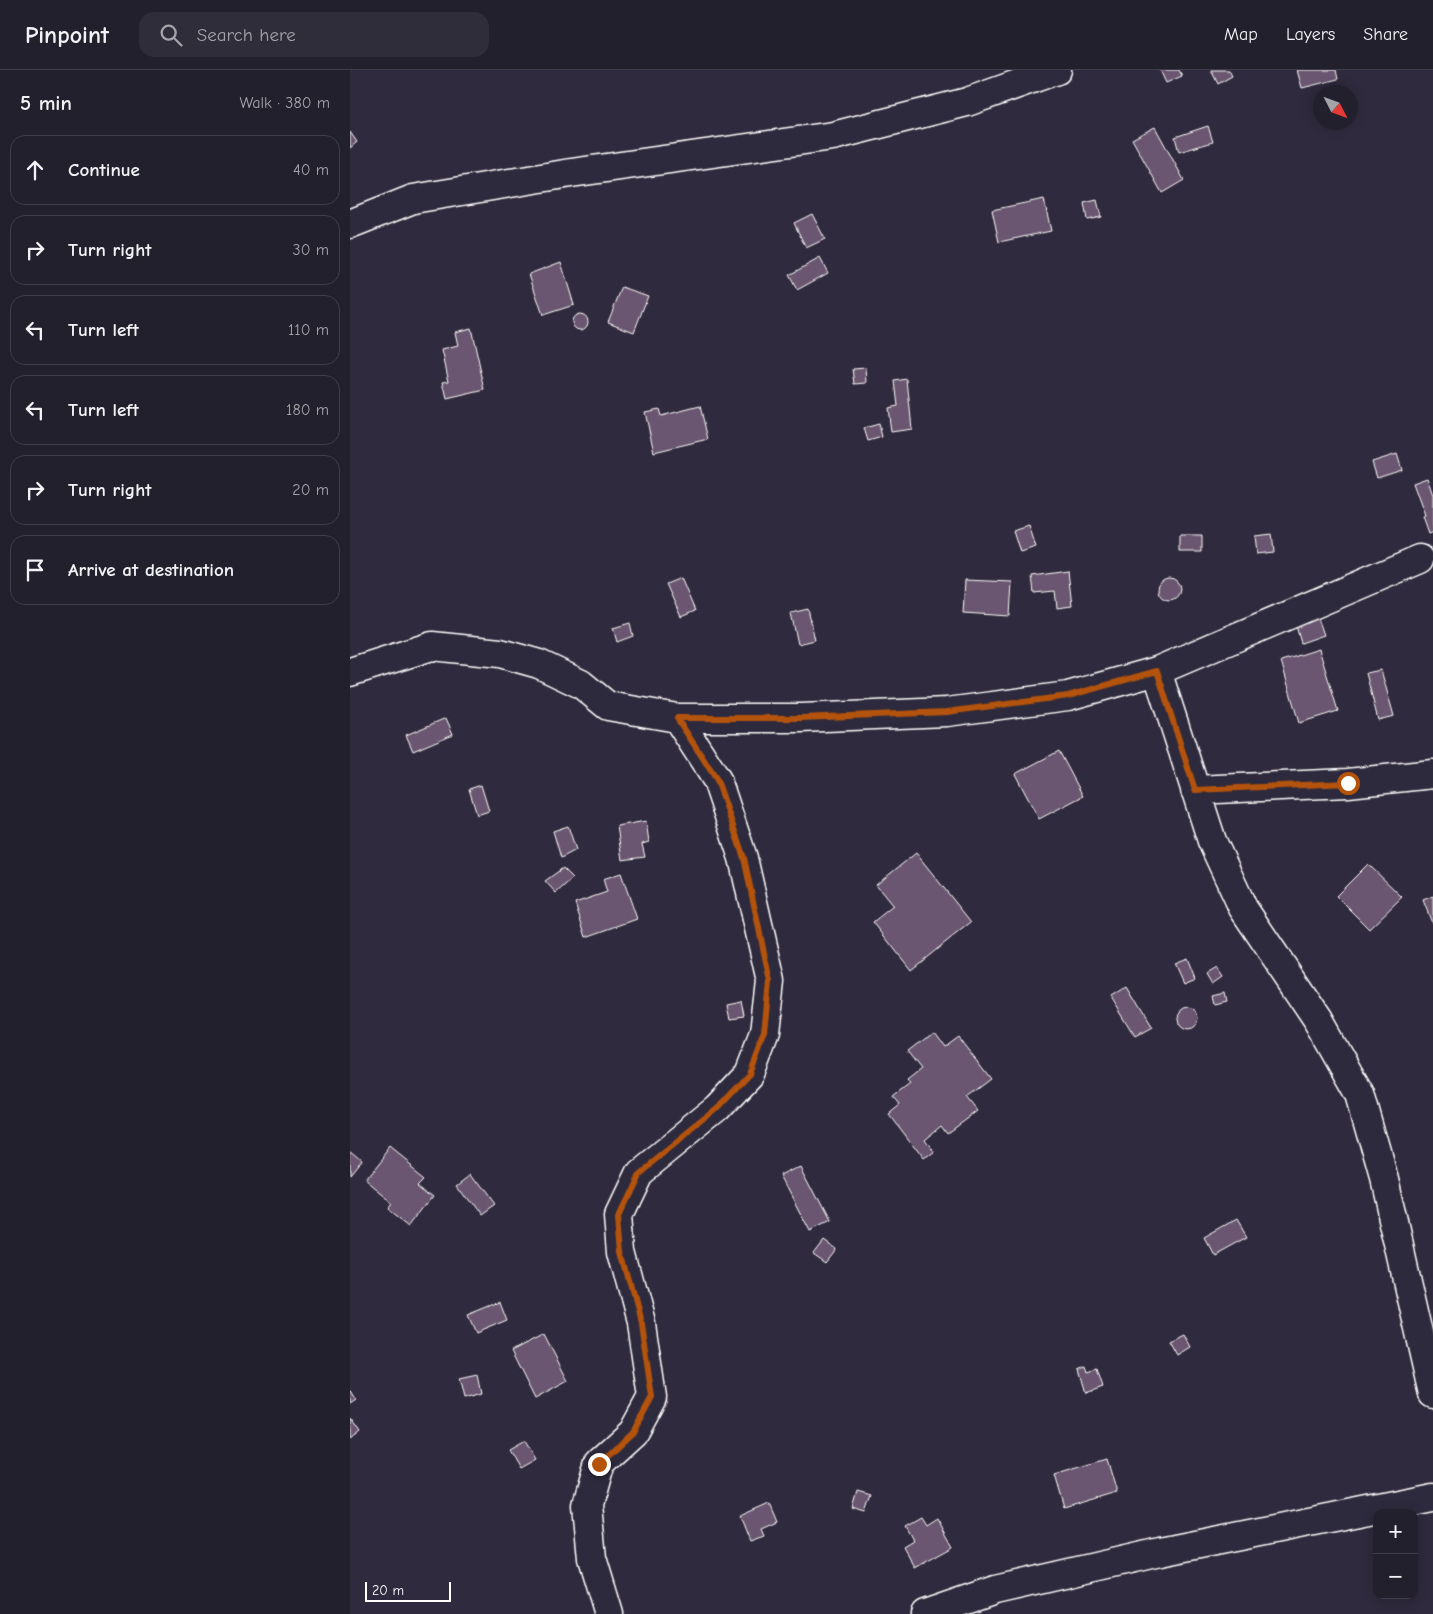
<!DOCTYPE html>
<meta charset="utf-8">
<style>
body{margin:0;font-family:"Comic Neue",sans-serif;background:#2f2d3a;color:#f1f3f6}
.controls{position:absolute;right:15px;bottom:15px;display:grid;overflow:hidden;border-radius:10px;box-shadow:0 2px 12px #0003}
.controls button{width:45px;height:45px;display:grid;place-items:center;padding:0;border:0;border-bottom:1px solid #403e4a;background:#23202e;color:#f1f3f6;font:25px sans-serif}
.compass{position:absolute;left:963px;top:15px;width:45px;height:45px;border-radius:50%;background:#23202e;box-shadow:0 2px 12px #0003;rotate:132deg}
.scale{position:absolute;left:15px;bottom:12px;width:86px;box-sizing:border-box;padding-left:5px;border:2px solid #fff;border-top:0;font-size:14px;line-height:18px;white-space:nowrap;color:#fff;-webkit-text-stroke:4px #2f2a3d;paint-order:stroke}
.stop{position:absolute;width:15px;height:15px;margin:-11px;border:4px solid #b45309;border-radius:50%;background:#fff}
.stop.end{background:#b45309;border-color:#fff;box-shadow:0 1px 5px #0008}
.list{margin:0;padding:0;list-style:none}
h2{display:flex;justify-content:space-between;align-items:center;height:65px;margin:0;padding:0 20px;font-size:21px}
h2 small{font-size:16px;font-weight:400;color:#a3a3aa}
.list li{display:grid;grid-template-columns:32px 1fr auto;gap:15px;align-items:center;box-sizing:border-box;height:70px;margin:0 10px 10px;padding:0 10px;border:1px solid #403e4a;border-radius:15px}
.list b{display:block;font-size:19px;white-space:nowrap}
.list em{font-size:16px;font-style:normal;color:#a3a3aa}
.icon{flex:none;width:28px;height:28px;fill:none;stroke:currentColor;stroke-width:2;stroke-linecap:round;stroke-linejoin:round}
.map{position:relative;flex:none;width:1083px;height:1544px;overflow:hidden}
header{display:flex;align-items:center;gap:30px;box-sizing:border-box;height:70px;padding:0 25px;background:#23202e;border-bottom:1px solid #403e4a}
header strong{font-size:24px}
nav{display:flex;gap:28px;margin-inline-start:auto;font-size:18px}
.search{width:350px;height:45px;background:#2f2d3a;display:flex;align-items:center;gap:12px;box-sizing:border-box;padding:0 18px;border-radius:15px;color:#a3a3aa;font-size:19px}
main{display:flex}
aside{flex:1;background:#23202e}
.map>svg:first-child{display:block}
.building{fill:#6b576f;stroke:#fff}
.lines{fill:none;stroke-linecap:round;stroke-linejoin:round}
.street-casing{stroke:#fff;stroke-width:31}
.secondary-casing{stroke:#fff;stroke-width:31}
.street{stroke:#2f2a3d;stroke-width:28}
.secondary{stroke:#2f2a3d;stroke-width:28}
.route{stroke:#b45309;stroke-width:6}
</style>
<header>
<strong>Pinpoint</strong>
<div class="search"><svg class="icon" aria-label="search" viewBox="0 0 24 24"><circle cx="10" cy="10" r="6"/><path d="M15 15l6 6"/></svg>Search here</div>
<nav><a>Map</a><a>Layers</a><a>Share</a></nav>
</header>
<main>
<aside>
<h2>5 min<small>Walk · 380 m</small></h2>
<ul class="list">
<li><svg class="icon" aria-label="ahead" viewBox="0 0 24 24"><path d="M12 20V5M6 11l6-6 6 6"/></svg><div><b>Continue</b></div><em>40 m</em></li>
<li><svg class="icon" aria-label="right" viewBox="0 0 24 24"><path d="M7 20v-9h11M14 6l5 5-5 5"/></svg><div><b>Turn right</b></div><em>30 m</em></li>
<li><svg class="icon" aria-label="left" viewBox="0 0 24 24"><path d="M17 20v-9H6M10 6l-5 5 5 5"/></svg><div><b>Turn left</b></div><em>110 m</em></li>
<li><svg class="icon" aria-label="left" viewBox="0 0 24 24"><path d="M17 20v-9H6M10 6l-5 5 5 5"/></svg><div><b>Turn left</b></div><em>180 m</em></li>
<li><svg class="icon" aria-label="right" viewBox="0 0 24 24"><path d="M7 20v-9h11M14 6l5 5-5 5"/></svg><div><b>Turn right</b></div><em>20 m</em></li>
<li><svg class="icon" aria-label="arrive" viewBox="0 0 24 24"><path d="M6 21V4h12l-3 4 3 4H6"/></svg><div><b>Arrive at destination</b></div></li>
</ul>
</aside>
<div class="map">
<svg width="1083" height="1544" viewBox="0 0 1083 1544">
<rect width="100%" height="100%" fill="#2f2a3d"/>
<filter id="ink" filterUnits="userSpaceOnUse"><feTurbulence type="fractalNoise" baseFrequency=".02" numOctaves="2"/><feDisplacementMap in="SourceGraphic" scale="10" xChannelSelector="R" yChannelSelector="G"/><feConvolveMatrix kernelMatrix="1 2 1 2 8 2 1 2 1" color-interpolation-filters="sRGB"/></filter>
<g filter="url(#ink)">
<path class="building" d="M810,0H829L832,6L816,13Z
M861,0H879L882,6L868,14Z
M947,0H986L988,9L952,18Z
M858,56L863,72L829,82L825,67Z
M805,57L834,110L812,123L782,69Z
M0,62L7,72L0,78Z
M694,129L701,161L649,172L642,140Z
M747,130L751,147L737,150L734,133Z
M462,144L475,169L456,178L444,153Z
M470,188L478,203L447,220L439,205Z
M211,192L224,235L193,245L179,204Z
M272,217L298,226L284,262L258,252Z
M222 252a8 8 0 1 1 16 0a8 8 0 1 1-16 0Z
M121,258L135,320L97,329L93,312L99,311L92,280L108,276L105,262Z
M516,298L517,313L505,314L503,299Z
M557,309L562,359L541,362L538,338L548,336L545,311Z
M350,336L358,369L304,382L295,342L309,339L311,346Z
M529,354L532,367L518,371L514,358Z
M1047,384L1052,400L1027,408L1022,392Z
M1077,408L1083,425V462L1078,464L1072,447L1075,446L1063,413Z
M679,456L686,478L670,483L663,461Z
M921,464L923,482L906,484L904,466Z
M830,466H852V482H830Z
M718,501L722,536L707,538L705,521L684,523L682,506Z
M331,508L345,541L331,547L316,514Z
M808 519a11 11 0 1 1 22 0a11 11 0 1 1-22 0Z
M615,510L662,512L660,546L613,543Z
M458,539L465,570L448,574L441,543Z
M968,548L974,565L951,573L946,556Z
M280,553L283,566L267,572L263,558Z
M969,579L988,641L949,653L931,591Z
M1031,600L1044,646L1028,650L1016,603Z
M96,648L103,664L63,681L56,665Z
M709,681L733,726L689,749L665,704Z
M131,715L139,741L127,745L119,719Z
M296,751L299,772L292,774L295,787L272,790L267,756Z
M218,756L226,780L211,788L203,761Z
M566,783L621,852L561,900L523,852L543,836L526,815Z
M1018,794L1052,827L1019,859L986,826Z
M213,798L223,808L206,823L195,811Z
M271,803L287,849L236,867L225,833L257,822L253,809Z
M1083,826V853H1082L1073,830Z
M837,888L845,908L833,913L824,893Z
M867,898L873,907L863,914L857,904Z
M777,918L801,958L785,967L761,928Z
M875,923L877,932L865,935L863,926Z
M391,930L394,946L379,948L376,933Z
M825 948a11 11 0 1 1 22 0a11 11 0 1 1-22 0Z
M582,962L593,977L608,966L641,1009L617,1027L628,1041L598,1063L592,1055L575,1069L584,1082L574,1090L539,1044L550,1035L543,1027L560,1014L557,1010L571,999L557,981Z
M40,1078L76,1107L70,1113L85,1125L61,1156L37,1137L41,1132L14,1110Z
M0,1082L12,1092L0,1107Z
M451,1096L480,1152L460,1162L431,1106Z
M120,1104L144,1136L130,1146L107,1114Z
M886,1150L896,1167L863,1185L854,1168Z
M474,1170L487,1179L477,1192L464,1183Z
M150,1232L157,1250L126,1263L118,1245Z
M194,1264L218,1311L185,1329L161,1281Z
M833,1264L840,1277L827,1285L819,1271Z
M736,1296L738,1302L747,1299L753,1317L736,1323L729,1299Z
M127,1305L131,1324L114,1329L109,1309Z
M0,1320L6,1330L0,1334Z
M0,1348L10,1362L0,1370Z
M174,1371L185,1390L169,1399L158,1380Z
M757,1389L767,1423L714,1439L704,1405Z
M508,1422L522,1426L516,1443L503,1439Z
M419,1433L427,1452L411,1459L414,1466L400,1471L390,1446Z
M571,1447L576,1455L587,1448L603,1477L565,1498L553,1476L563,1470L555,1456Z"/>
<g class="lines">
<defs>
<path id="street" d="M0,154L63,129L221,103L483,66L617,32L707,0
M807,601L862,771L893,838L969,951L1010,1024L1034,1109L1083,1324
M0,602L82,576L150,583L189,594L231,614L258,636L327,648H451L597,642L718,626L807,601L1070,489
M845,720L998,713L1083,704
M259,1544L242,1488L237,1435L249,1393L283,1362L302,1327L291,1253L272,1182L269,1144L289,1102L367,1039L400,1004L415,965L421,911L393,788L367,710L327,648"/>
<path id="secondary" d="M575,1544L645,1520L810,1482L1083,1427"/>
</defs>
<use href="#street" class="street-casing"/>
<use href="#secondary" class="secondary-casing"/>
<use href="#street" class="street"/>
<use href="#secondary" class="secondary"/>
</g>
</g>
<g class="lines" filter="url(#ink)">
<path class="route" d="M249,1394L283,1362L302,1327L291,1253L272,1182L269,1144L289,1102L367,1039L400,1004L415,965L420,911L394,788L367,710L327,648H451L597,642L718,626L807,601L845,720L998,713"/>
</g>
</svg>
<div class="controls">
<button>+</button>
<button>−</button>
</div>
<svg class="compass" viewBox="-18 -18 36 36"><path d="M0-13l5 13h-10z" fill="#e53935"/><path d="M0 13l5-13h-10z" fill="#a3a3aa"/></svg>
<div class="scale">20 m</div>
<div class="stop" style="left:998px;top:713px"></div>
<div class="stop end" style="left:249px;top:1394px"></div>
</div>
</main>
